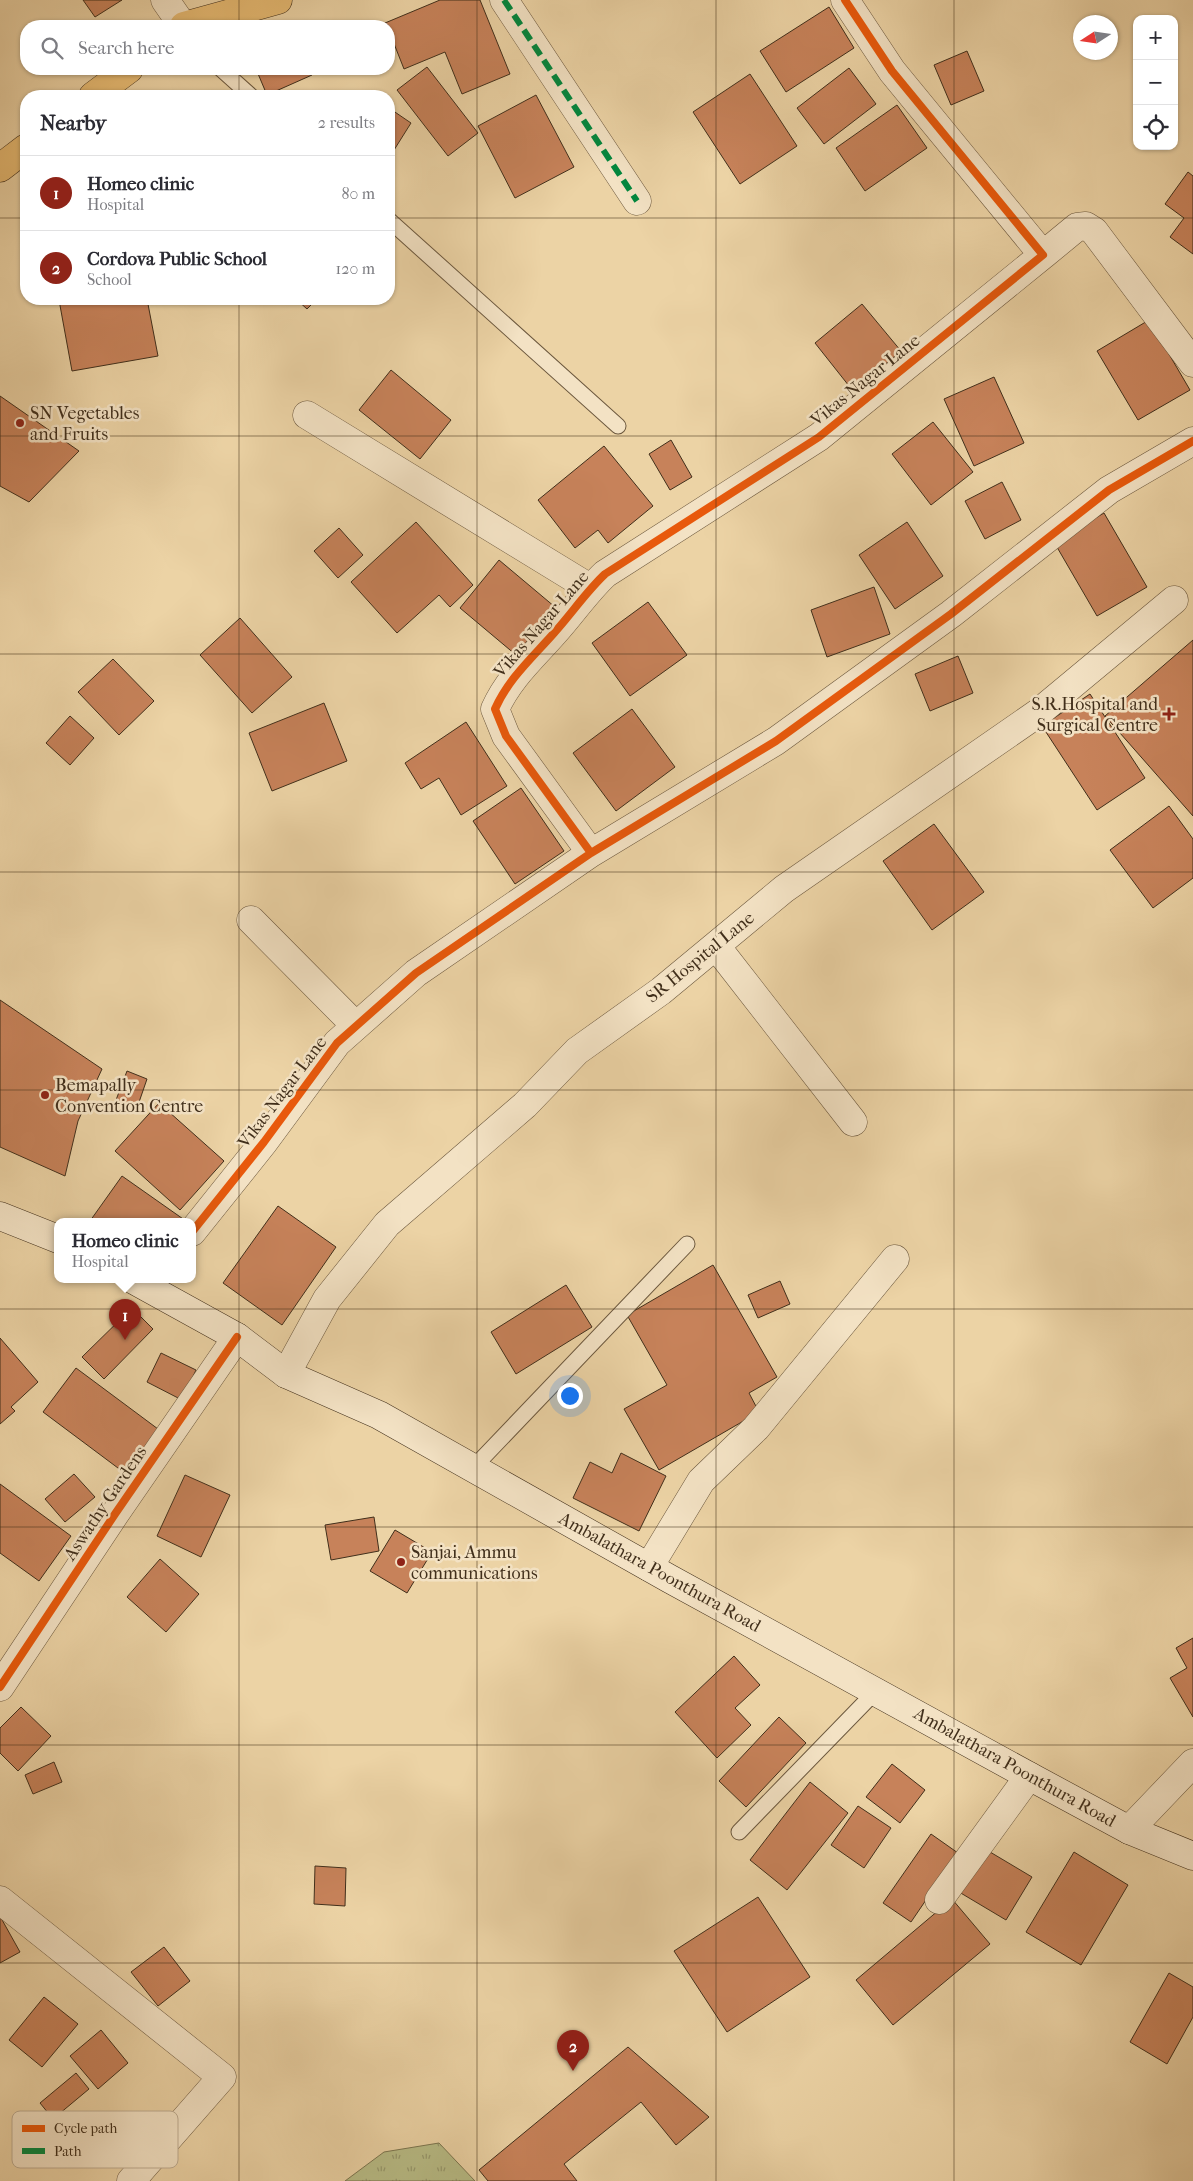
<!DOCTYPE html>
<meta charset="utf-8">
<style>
body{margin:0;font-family:"IM FELL French Canon",serif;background:#f7f7f7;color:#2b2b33}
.controls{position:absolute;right:15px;top:15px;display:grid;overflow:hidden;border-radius:10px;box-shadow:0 1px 4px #0004}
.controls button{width:45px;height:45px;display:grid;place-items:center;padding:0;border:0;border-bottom:1px solid #e1e1e2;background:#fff;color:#2b2b33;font:25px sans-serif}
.compass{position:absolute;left:1073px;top:15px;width:45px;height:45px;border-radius:50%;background:#fff;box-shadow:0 1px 4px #0004;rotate:258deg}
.you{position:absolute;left:569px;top:1395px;width:18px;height:18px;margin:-12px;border:4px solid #fff;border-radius:50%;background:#1a73e8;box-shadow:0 0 0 8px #1a73e833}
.badge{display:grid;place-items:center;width:32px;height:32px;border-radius:50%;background:#8f2418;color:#fff;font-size:16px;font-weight:700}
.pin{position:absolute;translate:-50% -41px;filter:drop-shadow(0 1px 2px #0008)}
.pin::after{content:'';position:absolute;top:26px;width:18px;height:15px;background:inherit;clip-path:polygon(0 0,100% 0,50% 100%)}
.popup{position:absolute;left:54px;top:1218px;width:142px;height:65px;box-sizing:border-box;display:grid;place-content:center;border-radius:10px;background:#fff;filter:drop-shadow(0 1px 4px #0005);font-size:16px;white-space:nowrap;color:#7c7c81}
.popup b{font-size:19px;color:#2b2b33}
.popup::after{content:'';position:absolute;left:50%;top:100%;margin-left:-10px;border:10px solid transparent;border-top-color:#fff}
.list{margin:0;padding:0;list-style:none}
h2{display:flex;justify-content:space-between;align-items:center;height:65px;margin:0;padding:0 20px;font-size:21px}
h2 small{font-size:16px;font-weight:400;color:#7c7c81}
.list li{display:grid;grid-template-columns:32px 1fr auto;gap:15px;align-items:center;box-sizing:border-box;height:75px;padding:0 20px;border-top:1px solid #e1e1e2}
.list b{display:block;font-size:19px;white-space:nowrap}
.list p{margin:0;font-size:16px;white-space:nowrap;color:#7c7c81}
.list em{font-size:16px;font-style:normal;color:#7c7c81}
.icon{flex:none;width:28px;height:28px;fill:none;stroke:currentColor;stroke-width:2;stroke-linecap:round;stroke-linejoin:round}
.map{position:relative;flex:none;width:1193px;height:2181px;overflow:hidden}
.search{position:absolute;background:#fff;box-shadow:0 1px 4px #0004;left:20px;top:20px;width:375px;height:55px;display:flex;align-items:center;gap:12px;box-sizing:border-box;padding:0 18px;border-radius:20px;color:#7c7c81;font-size:19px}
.panel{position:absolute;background:#fff;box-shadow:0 1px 4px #0004;left:20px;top:90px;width:375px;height:215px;border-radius:20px}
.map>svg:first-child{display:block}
.grass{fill:url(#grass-tufts);stroke:#7c7650}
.building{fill:#c7825a;stroke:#412f1b}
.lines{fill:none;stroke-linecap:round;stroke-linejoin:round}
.lane-casing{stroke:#6c583e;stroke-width:17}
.street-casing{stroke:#6c583e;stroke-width:29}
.secondary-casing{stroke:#412f1b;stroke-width:29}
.primary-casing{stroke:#412f1b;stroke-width:29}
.lane{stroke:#f3e2c4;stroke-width:15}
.street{stroke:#f3e2c4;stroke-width:28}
.secondary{stroke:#f3e2c4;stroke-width:28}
.primary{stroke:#e6ba72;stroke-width:28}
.quiet{stroke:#00873e;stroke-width:6;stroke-dasharray:12 6;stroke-linecap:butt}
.cycleway-casing{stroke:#f3e2c4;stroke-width:11}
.cycleway{stroke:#e8590c;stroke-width:8}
.grid{fill:none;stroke:#412f1b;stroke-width:1;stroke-opacity:0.55}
.poi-dot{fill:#8f2418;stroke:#f3e2c4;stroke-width:2}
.labels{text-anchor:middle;stroke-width:5;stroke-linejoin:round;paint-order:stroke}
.street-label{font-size:18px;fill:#412f1b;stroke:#f3e2c4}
.poi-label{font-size:18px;fill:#412f1b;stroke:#f3e2c4;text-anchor:start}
.key{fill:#f3e2c4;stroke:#beac91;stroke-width:1}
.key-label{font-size:14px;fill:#412f1b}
</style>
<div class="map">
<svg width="1193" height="2181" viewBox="0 0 1193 2181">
<defs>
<pattern id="grass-tufts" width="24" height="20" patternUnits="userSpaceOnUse" patternTransform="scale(1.25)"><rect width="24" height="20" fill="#b8bc86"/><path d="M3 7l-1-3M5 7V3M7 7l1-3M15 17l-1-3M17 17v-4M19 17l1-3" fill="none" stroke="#97996d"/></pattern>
</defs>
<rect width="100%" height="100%" fill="#ecd3a5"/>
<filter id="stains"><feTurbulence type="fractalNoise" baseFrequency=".004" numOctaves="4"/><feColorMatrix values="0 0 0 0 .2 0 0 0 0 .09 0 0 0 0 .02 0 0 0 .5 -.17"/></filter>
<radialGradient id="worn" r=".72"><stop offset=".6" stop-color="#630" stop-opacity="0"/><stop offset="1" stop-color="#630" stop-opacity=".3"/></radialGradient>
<path class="grass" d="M439,2143L475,2181H345L384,2152Z"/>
<path class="building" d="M83,0H122L95,17Z
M440,0H480L510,74L462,94L445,52L404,69L389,31V26L385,23Z
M829,7L854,48L786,92L760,51Z
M967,51L984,91L951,105L934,65Z
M427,67L478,133L448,156L397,90Z
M849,68L876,104L824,144L797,108Z
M256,69H309L312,75L267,95Z
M750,74L797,146L740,184L693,112Z
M536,95L574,167L515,198L478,126Z
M897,105L927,148L865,191L836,148Z
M389,108L411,123L389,158Z
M1188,172L1193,176V254L1170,237L1184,218L1165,204Z
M64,299H147L158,356L72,371L59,300Z
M296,299H317L307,309Z
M862,304L901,351L853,391L815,343Z
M1149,320L1190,390L1138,420L1097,351Z
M391,370L451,420L420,459L359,410Z
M994,377L1024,443L974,466L944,399Z
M0,396L79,451L29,502L0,486Z
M933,422L973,472L931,505L892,454Z
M671,440L692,477L670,490L649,454Z
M604,446L653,506L608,543L598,530L575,548L538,500Z
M1002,482L1021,520L985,539L965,501Z
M1104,513L1147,587L1097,616L1054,542Z
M416,522L473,585L450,607L439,595L397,633L351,582Z
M907,522L943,576L895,609L859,555Z
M339,528L363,555L338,578L314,551Z
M499,560L555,607L516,655L460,608Z
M874,587L890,634L827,657L811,610Z
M648,602L687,655L630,696L592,643Z
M240,618L292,677L252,713L200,655Z
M1193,640V816L1105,716Z
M958,656L973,693L930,711L915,674Z
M113,659L154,701L119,735L78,692Z
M1090,694L1145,778L1097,810L1042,726Z
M324,703L347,761L272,791L249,733Z
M632,709L675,767L616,811L573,753Z
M70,716L94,738L70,765L46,743Z
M466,722L507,786L461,815L439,778L421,789L405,763Z
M521,788L564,851L515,884L473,821Z
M1169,806L1193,839V878L1153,908L1110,850Z
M934,824L984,892L932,930L883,861Z
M0,1000L102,1069L78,1121L65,1176L0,1147Z
M127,1071L147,1079L137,1108L116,1100Z
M159,1103L224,1161L180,1210L115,1151Z
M122,1176L186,1221H90Z
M278,1206L336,1247L282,1325L223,1283Z
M713,1265L777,1377L749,1393L759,1412L659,1470L624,1409L667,1385L627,1315Z
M780,1281L790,1304L758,1318L748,1295Z
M566,1285L592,1327L516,1374L491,1332Z
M132,1308L153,1329L104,1379L82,1357Z
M0,1338L38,1382L11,1407L15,1411L0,1424Z
M161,1353L196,1370L182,1400L147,1382Z
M76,1368L158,1429L126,1474L43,1412Z
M621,1453L666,1476L639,1531L573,1498L590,1462L612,1473Z
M74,1474L95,1497L65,1522L45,1499Z
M185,1475L230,1495L201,1557L157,1536Z
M0,1484L71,1536L39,1581L0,1553Z
M374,1517L379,1551L331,1560L325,1525Z
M395,1530L432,1552L407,1593L370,1571Z
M160,1559L199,1594L166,1632L127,1597Z
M1193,1638V1717L1170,1678L1187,1668L1176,1648Z
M734,1656L760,1685L735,1708L751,1725L717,1758L675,1712Z
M21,1707L51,1736L18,1771L0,1753V1728Z
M779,1717L806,1743L746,1807L719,1781Z
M54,1762L62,1782L33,1794L25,1775Z
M892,1764L925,1790L900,1823L866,1797Z
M810,1782L848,1813L787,1890L750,1860Z
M858,1806L891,1828L864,1868L831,1845Z
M931,1834L958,1853L911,1922L883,1903Z
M980,1846L1032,1877L1006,1920L954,1889Z
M1074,1852L1128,1885L1081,1965L1026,1932Z
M315,1866L346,1868L345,1906L314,1904Z
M758,1897L810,1977L727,2032L674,1951Z
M952,1899L990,1944L893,2025L856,1980Z
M1,1918L20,1952L0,1963V1919Z
M164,1947L190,1981L158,2006L131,1972Z
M1169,1973L1193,1987V2017L1167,2064L1130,2042Z
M44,1997L78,2024L42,2067L9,2040Z
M101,2030L128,2063L98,2089L70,2056Z
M628,2047L709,2117L676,2145L641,2102L564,2164L577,2181H488L479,2170Z
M76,2073L89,2089L53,2119L40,2103Z"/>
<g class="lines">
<defs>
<path id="lane" d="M221,69L251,96
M389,220L618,426
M473,1468L687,1244
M739,1832L876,1691"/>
<path id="street" d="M165,0L183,26
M504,0L637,201
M1043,255L1077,227L1086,226L1094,231L1193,363
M307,415L590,588
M591,853L776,741L951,614L1109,490L1193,441
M251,920L356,1026
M716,946L853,1122
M192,1232L264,1142L337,1043L416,973L591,853L506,736L495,709C509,678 532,658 554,633C572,613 586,592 605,574L819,437L1043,255L892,71L845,0
M286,1374L327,1299L387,1224L525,1105L577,1051L661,991L784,889L1038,713L1174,600
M649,1567L701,1481L756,1428L895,1259
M0,1687L115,1514L237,1337
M1129,1830L1193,1763
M0,1900L222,2077L131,2181
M939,1900L1029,1776"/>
<path id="secondary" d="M0,1216L58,1239
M132,1279L237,1337L286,1374L379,1415L670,1579L1029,1776L1129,1830L1193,1856"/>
<path id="primary" d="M184,26L278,0
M93,96L129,69
M0,168L26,148"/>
</defs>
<use href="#lane" class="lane-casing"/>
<use href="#street" class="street-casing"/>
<use href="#secondary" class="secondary-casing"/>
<use href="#primary" class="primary-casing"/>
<use href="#lane" class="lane"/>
<use href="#street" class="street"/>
<use href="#secondary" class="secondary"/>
<use href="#primary" class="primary"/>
<path class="quiet" d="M504,0L637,201"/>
<defs>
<path id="cycleway" d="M591,853L776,741L951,614L1109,490L1193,441
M192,1232L264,1142L337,1043L416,973L591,853L506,736L495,709C509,678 532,658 554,633C572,613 586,592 605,574L819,437L1043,255L892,71L845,0
M0,1687L115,1514L237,1337"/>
</defs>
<use href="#cycleway" class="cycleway-casing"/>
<use href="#cycleway" class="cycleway"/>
</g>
<path class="grid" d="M239,0V26M477,0V2181M716,0V2181M954,0V2181M239,69V96M0,218H26M389,218H1193M239,299V2181M0,436H1193M0,654H1193M0,872H1193M0,1090H1193M0,1309H1193M0,1527H1193M0,1745H1193M0,1963H1193"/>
<g class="poi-dot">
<circle cx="20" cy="423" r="5"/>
<path d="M1166.5 706.5h5v5h5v5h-5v5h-5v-5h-5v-5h5z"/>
<circle cx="45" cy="1095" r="5"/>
<circle cx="401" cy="1562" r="5"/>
</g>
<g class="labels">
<g class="street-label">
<text transform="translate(865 380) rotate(-39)" y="6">Vikas Nagar Lane</text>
<text transform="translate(541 624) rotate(-49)" y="6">Vikas Nagar Lane</text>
<text transform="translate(700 957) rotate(-39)" y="6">SR Hospital Lane</text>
<text transform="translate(282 1092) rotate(-53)" y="6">Vikas Nagar Lane</text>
<text transform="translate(105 1503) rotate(-56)" y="6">Aswathy Gardens</text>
<text transform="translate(660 1572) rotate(29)" y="6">Ambalathara Poonthura Road</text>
<text transform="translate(1015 1767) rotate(29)" y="6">Ambalathara Poonthura Road</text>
</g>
<g class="poi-label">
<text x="30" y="419">SN Vegetables<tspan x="30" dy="21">and Fruits</tspan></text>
<text x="1158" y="710" text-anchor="end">S.R.Hospital and<tspan x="1158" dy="21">Surgical Centre</tspan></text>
<text x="55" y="1091">Bemapally<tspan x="55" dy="21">Convention Centre</tspan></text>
<text x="411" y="1558">Sanjai, Ammu<tspan x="411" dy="21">communications</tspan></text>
</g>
</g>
<rect x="12" y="2111" width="166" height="57" rx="8" class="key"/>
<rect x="22" y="2125" width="23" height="7" fill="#e8590c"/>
<rect x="22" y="2148" width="23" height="6" fill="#00873e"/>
<g class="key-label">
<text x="54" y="2133">Cycle path</text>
<text x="54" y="2156">Path</text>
</g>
<rect width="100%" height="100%" filter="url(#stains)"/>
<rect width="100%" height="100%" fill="url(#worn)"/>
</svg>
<div class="controls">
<button>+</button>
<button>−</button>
<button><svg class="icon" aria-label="locate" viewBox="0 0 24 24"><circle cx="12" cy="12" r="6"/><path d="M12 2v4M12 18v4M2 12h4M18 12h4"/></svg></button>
</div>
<svg class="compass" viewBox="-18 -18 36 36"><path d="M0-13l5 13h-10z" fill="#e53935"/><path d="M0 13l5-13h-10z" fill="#7c7c81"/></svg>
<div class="you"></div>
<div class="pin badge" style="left:125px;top:1340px">1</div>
<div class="popup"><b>Homeo clinic</b>Hospital</div>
<div class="pin badge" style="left:573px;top:2071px">2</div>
<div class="search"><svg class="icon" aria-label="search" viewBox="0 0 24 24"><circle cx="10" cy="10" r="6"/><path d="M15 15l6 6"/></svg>Search here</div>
<section class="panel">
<h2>Nearby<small>2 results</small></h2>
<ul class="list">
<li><span class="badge">1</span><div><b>Homeo clinic</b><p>Hospital</p></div><em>80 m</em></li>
<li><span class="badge">2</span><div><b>Cordova Public School</b><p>School</p></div><em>120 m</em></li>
</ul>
</section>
</div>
